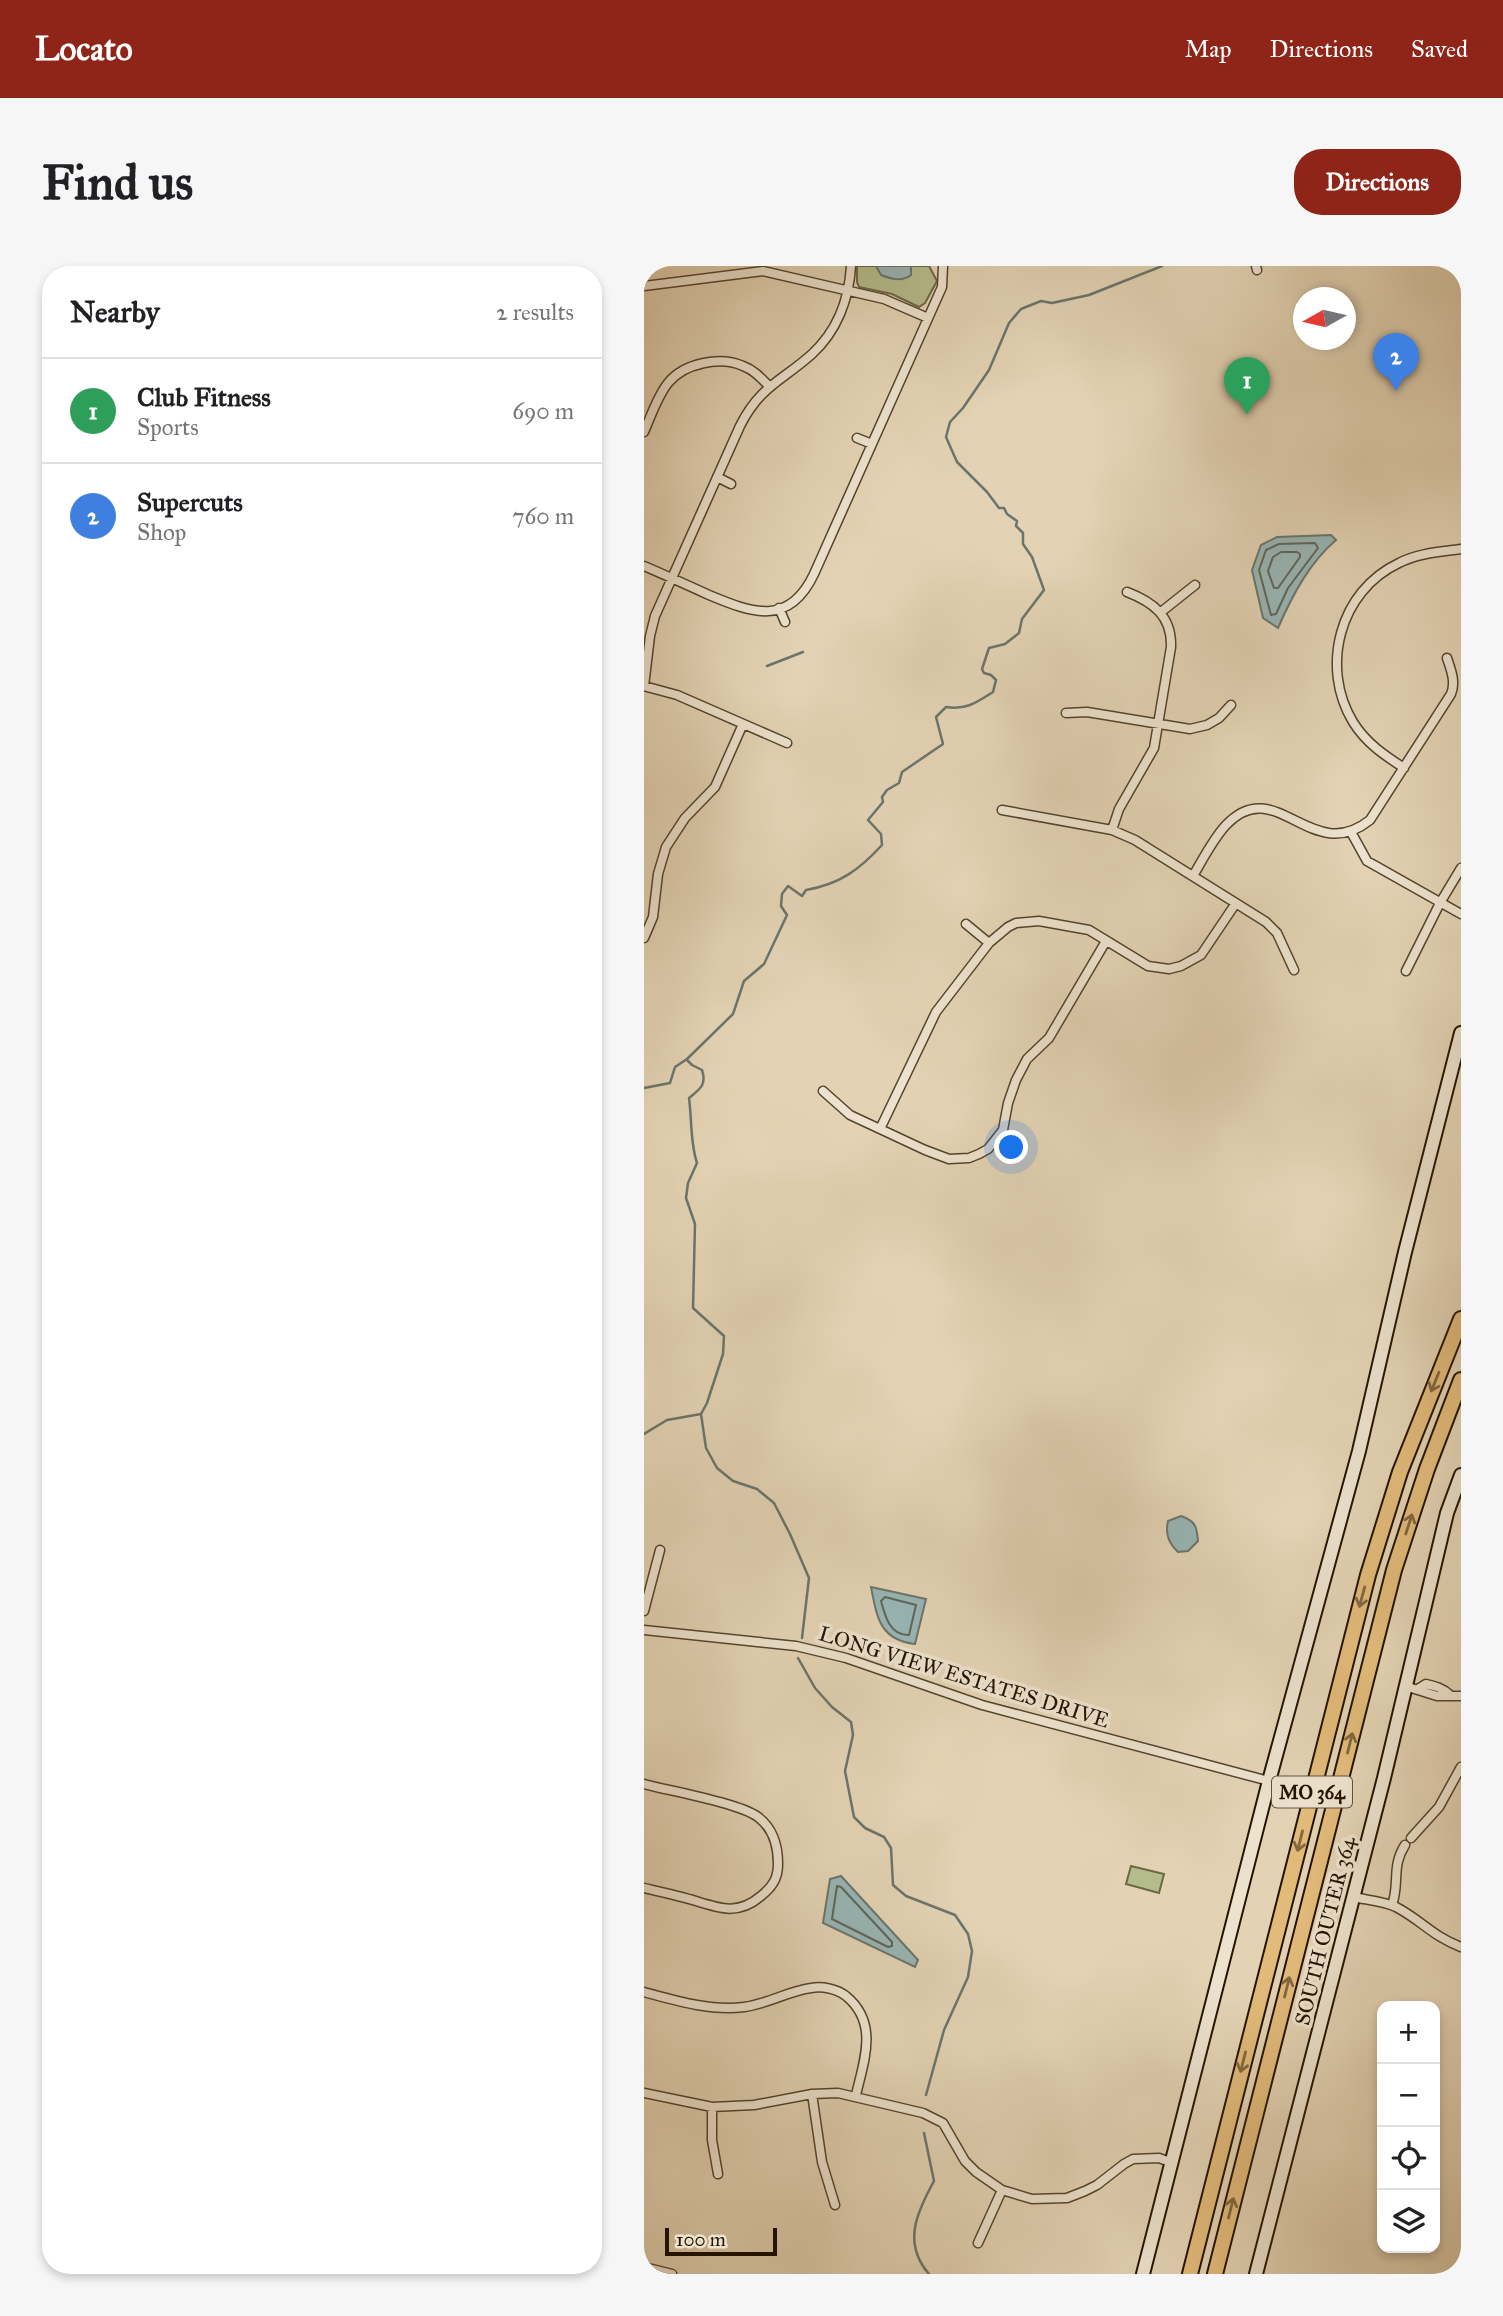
<!DOCTYPE html>
<meta charset="utf-8">
<style>
body{margin:0;font-family:"IM FELL Great Primer",serif;background:#f6f6f6;color:#202124}
.controls{position:absolute;right:21px;bottom:21px;display:grid;overflow:hidden;border-radius:14px;box-shadow:0 4px 10px #0003}
.controls button{width:63px;height:63px;display:grid;place-items:center;padding:0;border:0;border-bottom:2px solid #e0e0e0;background:#fff;color:#202124;font:35px sans-serif}
.compass{position:absolute;left:649px;top:21px;width:63px;height:63px;border-radius:50%;background:#fff;box-shadow:0 4px 10px #0003;rotate:262deg}
.scale{position:absolute;left:21px;bottom:18px;width:112px;box-sizing:border-box;padding-left:7px;border:4px solid #241400;border-top:0;font-size:19px;line-height:24px;white-space:nowrap;color:#241400;-webkit-text-stroke:5px #ede2ce;paint-order:stroke}
.you{position:absolute;left:368px;top:882px;width:24px;height:24px;margin:-18px;border:5px solid #fff;border-radius:50%;background:#1a73e8;box-shadow:0 0 0 10px #1a73e833}
.badge{display:grid;place-items:center;width:46px;height:46px;border-radius:50%;background:#8f2418;color:#fff;font-size:23px;font-weight:700}
.pin{position:absolute;translate:-50% -58px;filter:drop-shadow(0 2px 4px #0008)}
.pin::after{content:'';position:absolute;top:37px;width:24px;height:21px;background:inherit;clip-path:polygon(0 0,100% 0,50% 100%)}
.list{margin:0;padding:0;list-style:none}
h2{display:flex;justify-content:space-between;align-items:center;height:91px;margin:0;padding:0 28px;font-size:30px}
h2 small{font-size:23px;font-weight:400;color:#757577}
.list li{display:grid;grid-template-columns:46px 1fr auto;gap:21px;align-items:center;box-sizing:border-box;height:105px;padding:0 28px;border-top:2px solid #e0e0e0}
.list b{display:block;font-size:26px;white-space:nowrap}
.list p{margin:0;font-size:23px;white-space:nowrap;color:#757577}
.list em{font-size:23px;font-style:normal;color:#757577}
.icon{flex:none;width:38px;height:38px;fill:none;stroke:currentColor;stroke-width:2;stroke-linecap:round;stroke-linejoin:round}
.map{position:relative;flex:none;width:817px;height:2008px;overflow:hidden;border-radius:28px}
header{display:flex;align-items:center;gap:42px;box-sizing:border-box;height:98px;padding:0 35px;background:#8f2418;color:#fff}
header strong{font-size:33px}
nav{display:flex;gap:38px;margin-inline-start:auto;font-size:24px}
.intro{display:flex;align-items:center;justify-content:space-between;box-sizing:border-box;height:168px;padding:0 42px}
h1{margin:0;font-size:49px}
.button{padding:18px 32px;border-radius:28px;background:#8f2418;color:#fff;font-size:24px;font-weight:700}
main{display:flex;gap:42px;padding:0 42px}
aside{flex:1;background:#fff;border-radius:28px;box-shadow:0 4px 10px #0003}
.map>svg:first-child{display:block}
.green{fill:#b5bc8c;stroke:#6c6846;stroke-width:2}
.water{fill:#98b6b6;stroke:#6a756d;stroke-width:2}
.lines{fill:none;stroke-linecap:round;stroke-linejoin:round}
.shore{stroke:#5e655b;stroke-width:2}
.stream{stroke:#6a756d;stroke-width:2.5}
.street-casing{stroke:#54442d;stroke-width:11}
.secondary-casing{stroke:#241400;stroke-width:16}
.highway-casing{stroke:#241400;stroke-width:18}
.street{stroke:#ede2ce;stroke-width:8}
.secondary{stroke:#ede2ce;stroke-width:12}
.highway{stroke:#e2ba7a;stroke-width:14}
.oneway{stroke:#83673d}
.labels{text-anchor:middle;stroke-width:7;stroke-linejoin:round;paint-order:stroke}
.shield{fill:#ede2ce;stroke:#60523e;stroke-width:2}
.shield-label{font-size:19px;font-weight:bold;fill:#241400}
.street-label{font-size:21px;fill:#241400;stroke:#ede2ce}
</style>
<header>
<strong>Locato</strong>
<nav><a>Map</a><a>Directions</a><a>Saved</a></nav>
</header>
<div class="intro"><h1>Find us</h1><a class="button">Directions</a></div>
<main>
<aside>
<h2>Nearby<small>2 results</small></h2>
<ul class="list">
<li><span class="badge" style="background:#2e9e5b">1</span><div><b>Club Fitness</b><p>Sports</p></div><em>690 m</em></li>
<li><span class="badge" style="background:#3f7fe0">2</span><div><b>Supercuts</b><p>Shop</p></div><em>760 m</em></li>
</ul>
</aside>
<div class="map">
<svg width="817" height="2008" viewBox="0 0 817 2008">
<rect width="100%" height="100%" fill="#e3d3b4"/>
<filter id="stains"><feTurbulence type="fractalNoise" baseFrequency=".00286" numOctaves="4"/><feColorMatrix values="0 0 0 0 .2 0 0 0 0 .09 0 0 0 0 .02 0 0 0 .5 -.17"/></filter>
<radialGradient id="worn" r=".72"><stop offset=".6" stop-color="#630" stop-opacity="0"/><stop offset="1" stop-color="#630" stop-opacity=".3"/></radialGradient>
<path class="green" d="M213,0H285L293,15L281,37L275,41L248,28L215,21L213,16Z
M487,1600L520,1608L515,1627L482,1618Z"/>
<path class="water" d="M232,0H267V9C258,16 247,13 237,9Z
M687,269L692,274C665,297 648,330 634,362L619,352L608,304L617,279L633,271Z
M537,1250C551,1255 553,1260 554,1275L544,1285L534,1286C525,1277 521,1269 524,1255Z
M227,1321L282,1333L271,1378C236,1374 233,1352 227,1321Z
M197,1610L274,1694L271,1701L179,1657L186,1613Z"/>
<g class="lines">
<path class="shore" d="M671,277L674,282L644,322L632,348L627,349L615,304L622,284L635,278Z
M653,286L656,288V291L634,322H630L624,305L629,291L637,286Z
M241,1331L272,1339L265,1369C246,1370 241,1350 237,1335Z
M193,1620L197,1621L248,1676V1680L244,1681L188,1653Z"/>
<path class="stream" d="M123,400L159,386
M43,794L48,799L58,804C63,819 56,823 45,832C48,854 46,876 53,897L44,917L42,932L51,958L49,1042L80,1070L79,1088L63,1137L57,1148L62,1182L73,1202L89,1215L113,1223L130,1237L146,1268L165,1312L158,1372
M0,822L26,817L31,801L43,793L89,748L100,715L120,698L143,649L137,640L138,628L144,620L158,630L162,624C196,618 215,604 238,579L237,568L224,554L239,536L238,531L243,524L255,517L258,506L299,478L292,451L302,441C322,444 332,437 349,426L352,414L347,409L340,407L338,403L345,382L361,378L375,367L378,353L400,324L388,291L379,278V267L372,260L373,255L363,248L360,242H355L343,226L313,196L302,171L306,156L319,142L345,104L365,57L377,43L397,35L408,37L445,29L518,0
M0,1168L23,1154L57,1148
M154,1392L171,1422L188,1441L207,1456L209,1469L201,1505L210,1551L221,1562L240,1571L247,1582L249,1619L262,1630L311,1649L324,1668L328,1685L324,1711L300,1764L282,1829
M280,1867L290,1915C273,1946 258,1977 285,2008"/>
<defs>
<path id="street" d="M612,0L613,4
M0,20L119,5L240,33L284,52
M0,166C7,150 13,131 24,117C40,97 76,90 99,100C110,104 117,112 125,120
M213,172L228,178
M73,211L87,218
M0,300C21,309 43,319 65,329C108,347 145,361 170,308L298,21L299,0
M135,342L141,356
M517,346L551,319
M0,420L6,370L11,350L96,160C116,120 138,115 168,88C193,65 205,33 207,0
M0,420L33,429L143,477
M422,447L443,446L546,463L563,459L575,452L587,439
M760,502C740,489 722,477 709,456C676,402 695,325 755,297C774,287 796,286 817,283
M358,544L468,564L491,574L622,656L633,667L650,704
M468,564L475,543L510,482L527,381C528,350 509,336 483,326
M707,566L723,595L817,648
M549,610C559,593 569,573 582,559C632,506 667,601 726,554L807,428C812,416 807,404 803,392
M322,658L345,677
M0,672L9,651L14,608L22,581L41,552L71,521L99,458
M762,705L796,637L817,602
M179,825L206,849L281,884L305,893L325,892L335,888L344,883L359,864L364,837L372,814L383,793L405,772L462,675
M236,863L292,746L345,677L364,661L372,657L395,655L445,664L504,700L525,703L537,700L557,689L592,637
M0,1345L16,1284
M0,1364L152,1380L202,1392L338,1439L625,1515
M761,1420L793,1430H817
M774,1423L782,1418C791,1420 799,1422 806,1429
M0,1518C26,1525 95,1537 114,1551C130,1563 134,1580 134,1598C134,1613 128,1621 117,1630C95,1649 77,1643 52,1635C35,1630 17,1626 0,1622
M767,1572L795,1541L817,1501
M709,1631C723,1634 739,1635 752,1641C777,1654 788,1670 817,1681
M748,1639C756,1617 747,1601 761,1579
M0,1726C33,1735 66,1745 100,1741C124,1738 144,1725 167,1722C179,1720 193,1723 202,1730C235,1757 220,1794 212,1829
M0,1827L68,1841L110,1839L168,1828L194,1827L279,1847L299,1857L321,1895L332,1906L358,1924L388,1933L423,1932L441,1925L453,1919L480,1898L489,1893L515,1892L526,1896
M168,1828L178,1896L191,1939
M68,1841V1874L74,1908
M334,1977L358,1924
M0,2001L28,2008"/>
<path id="secondary" d="M499,2008L625,1515L715,1185L761,986L817,767
M612,2008L740,1512L803,1247L817,1209"/>
<path id="highway" d="M546,2008L724,1309L756,1206L817,1053
M571,2008L750,1304L783,1203L817,1114"/>
</defs>
<use href="#street" class="street-casing"/>
<use href="#secondary" class="secondary-casing"/>
<use href="#highway" class="highway-casing"/>
<use href="#street" class="street"/>
<use href="#secondary" class="secondary"/>
<use href="#highway" class="highway"/>
</g>
<defs><path id="oneway-shaft" d="M-6 0H5M1.5-3L5.5 0L1.5 3" fill="none" stroke-width="1.6" stroke-linecap="round" stroke-linejoin="round" transform="scale(1.75)"/></defs>
<g class="oneway">
<use href="#oneway-shaft" transform="translate(791 1116) rotate(112)"/>
<use href="#oneway-shaft" transform="translate(765 1258) rotate(-72)"/>
<use href="#oneway-shaft" transform="translate(718 1331) rotate(105)"/>
<use href="#oneway-shaft" transform="translate(706 1477) rotate(-76)"/>
<use href="#oneway-shaft" transform="translate(656 1575) rotate(104)"/>
<use href="#oneway-shaft" transform="translate(643 1721) rotate(-76)"/>
<use href="#oneway-shaft" transform="translate(599 1796) rotate(104)"/>
<use href="#oneway-shaft" transform="translate(587 1942) rotate(-76)"/>
</g>
<g class="labels">
<rect class="shield" x="628" y="1510.5" width="80" height="31" rx="5"/>
<g class="shield-label">
<text x="668" y="1533">MO 364</text>
</g>
<g class="street-label">
<text transform="translate(320 1411) rotate(17)" y="7">LONG VIEW ESTATES DRIVE</text>
<text transform="translate(681 1665) rotate(-76)" y="7">SOUTH OUTER 364</text>
</g>
</g>
<rect width="100%" height="100%" filter="url(#stains)"/>
<rect width="100%" height="100%" fill="url(#worn)"/>
</svg>
<div class="controls">
<button>+</button>
<button>−</button>
<button><svg class="icon" aria-label="locate" viewBox="0 0 24 24"><circle cx="12" cy="12" r="6"/><path d="M12 2v4M12 18v4M2 12h4M18 12h4"/></svg></button>
<button><svg class="icon" aria-label="layers" viewBox="0 0 24 24"><path d="M12 4l9 5-9 5-9-5zM3 14l9 5 9-5"/></svg></button>
</div>
<svg class="compass" viewBox="-18 -18 36 36"><path d="M0-13l5 13h-10z" fill="#e53935"/><path d="M0 13l5-13h-10z" fill="#757577"/></svg>
<div class="scale">100 m</div>
<div class="you"></div>
<div class="pin badge" style="left:603px;top:149px;background:#2e9e5b">1</div>
<div class="pin badge" style="left:752px;top:125px;background:#3f7fe0">2</div>
</div>
</main>
